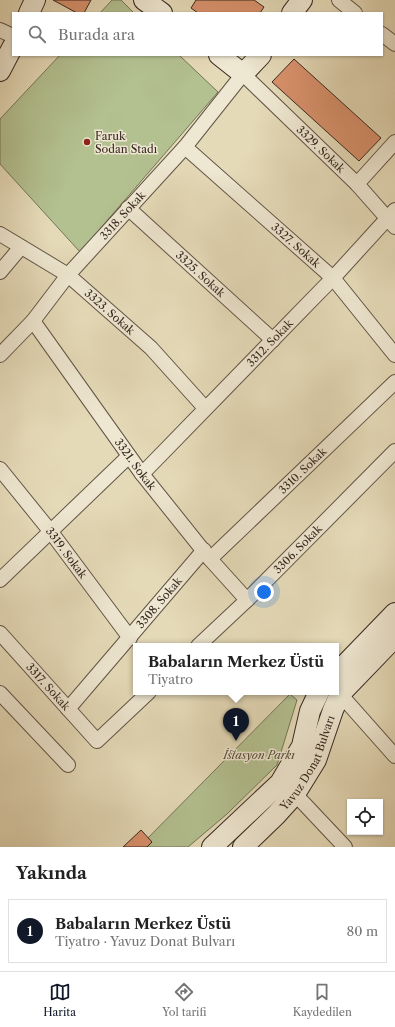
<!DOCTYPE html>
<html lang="tr">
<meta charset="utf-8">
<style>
body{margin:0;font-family:"Libre Caslon Text",serif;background:#f6f6f6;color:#222}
.controls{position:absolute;right:12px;bottom:12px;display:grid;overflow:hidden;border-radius:0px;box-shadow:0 1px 3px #0004}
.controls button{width:36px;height:36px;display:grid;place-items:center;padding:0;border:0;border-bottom:1px solid #e0e0e0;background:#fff;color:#222;font:20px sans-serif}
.you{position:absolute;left:264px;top:592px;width:14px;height:14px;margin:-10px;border:3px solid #fff;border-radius:50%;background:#1a73e8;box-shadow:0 0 0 6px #1a73e833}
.badge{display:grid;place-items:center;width:26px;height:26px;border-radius:50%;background:#111827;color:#fff;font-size:13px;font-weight:700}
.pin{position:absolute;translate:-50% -33px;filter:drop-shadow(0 1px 2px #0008)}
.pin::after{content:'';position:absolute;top:21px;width:14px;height:12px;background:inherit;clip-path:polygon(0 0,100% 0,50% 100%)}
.popup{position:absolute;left:133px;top:643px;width:206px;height:52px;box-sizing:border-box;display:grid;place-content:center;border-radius:0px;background:#fff;filter:drop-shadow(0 1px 3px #0005);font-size:13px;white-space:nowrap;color:#767676}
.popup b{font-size:15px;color:#222}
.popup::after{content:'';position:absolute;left:50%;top:100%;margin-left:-8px;border:8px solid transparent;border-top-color:#fff}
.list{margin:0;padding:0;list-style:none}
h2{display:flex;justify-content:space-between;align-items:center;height:52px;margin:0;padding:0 16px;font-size:17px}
h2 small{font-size:13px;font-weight:400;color:#767676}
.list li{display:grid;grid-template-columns:26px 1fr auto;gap:12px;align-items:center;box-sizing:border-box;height:64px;margin:0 8px 8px;padding:0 8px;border:1px solid #e0e0e0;border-radius:0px}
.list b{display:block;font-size:15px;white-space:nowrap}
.list p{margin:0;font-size:13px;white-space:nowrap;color:#767676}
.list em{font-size:13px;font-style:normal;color:#767676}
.icon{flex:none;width:22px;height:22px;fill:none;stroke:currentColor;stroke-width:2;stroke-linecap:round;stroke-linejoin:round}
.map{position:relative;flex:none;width:395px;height:847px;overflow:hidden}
.search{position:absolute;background:#fff;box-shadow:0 1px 3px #0004;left:12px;right:12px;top:12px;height:44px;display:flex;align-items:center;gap:10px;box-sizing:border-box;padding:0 14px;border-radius:0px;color:#767676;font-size:15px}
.sheet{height:124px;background:#fff}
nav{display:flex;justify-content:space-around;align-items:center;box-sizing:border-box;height:56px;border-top:1px solid #e0e0e0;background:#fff;font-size:11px;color:#767676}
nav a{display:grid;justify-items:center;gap:2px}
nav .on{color:#111827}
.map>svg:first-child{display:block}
.green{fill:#b3c090;stroke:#757458}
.building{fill:#d8916c;stroke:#372720}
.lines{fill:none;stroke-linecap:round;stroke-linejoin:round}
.street-casing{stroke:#625446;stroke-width:16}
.secondary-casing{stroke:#372720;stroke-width:22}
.street{stroke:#eee7d1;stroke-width:14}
.secondary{stroke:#eee7d1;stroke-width:20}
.poi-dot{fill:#8f2418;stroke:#eee7d1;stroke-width:1.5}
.labels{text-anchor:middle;stroke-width:3;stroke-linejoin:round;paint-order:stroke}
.poi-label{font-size:11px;fill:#372720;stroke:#eee7d1;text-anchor:start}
.street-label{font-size:11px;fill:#372720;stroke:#eee7d1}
.park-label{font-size:11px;font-style:italic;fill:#564d3c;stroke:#eee7d1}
</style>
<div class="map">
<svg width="395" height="847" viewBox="0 0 395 847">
<rect width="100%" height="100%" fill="#e5dab8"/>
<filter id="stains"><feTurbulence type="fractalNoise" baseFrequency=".005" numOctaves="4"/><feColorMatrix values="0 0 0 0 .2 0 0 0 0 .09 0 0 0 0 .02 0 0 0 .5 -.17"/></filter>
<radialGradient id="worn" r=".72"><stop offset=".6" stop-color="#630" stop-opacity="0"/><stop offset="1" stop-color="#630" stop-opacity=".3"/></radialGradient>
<path class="green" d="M112,0H121L134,13H100Z
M60,55H179L218,92L80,252L0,164V119Z
M290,694L297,700L277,765L227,814L188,847H139Z"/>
<path class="building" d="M53,0H91L84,13H77Z
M196,0H254L264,7L260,13H198L191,8Z
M294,59L381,138L359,161L272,82Z
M141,830L152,842L147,847H123Z"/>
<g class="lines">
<defs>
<g id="street">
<path d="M339,0L355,13"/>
<path d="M0,30L13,36"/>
<path d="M382,34L395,44"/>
<path id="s1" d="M185,147L333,278L395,355"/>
<path d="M357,184L395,142"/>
<path id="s2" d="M128,208L273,340"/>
<path id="s3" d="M0,234L68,275L151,348L205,408"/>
<path d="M0,272L21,247"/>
<path id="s4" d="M33,321L142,474L210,559L247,600"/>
<path id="s5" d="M0,355L33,321L68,275L185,147L243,74L357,184L395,227"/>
<path id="s6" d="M0,469L51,532L130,638"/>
<path id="s7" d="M142,474L333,278L395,210"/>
<path id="s8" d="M210,559L395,382"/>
<path d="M0,580L129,456"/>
<path id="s9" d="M0,633L97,741L149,692"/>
<path id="s10" d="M198,646L247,600L395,451"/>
<path d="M0,693L68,765"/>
<path d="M340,694L395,756"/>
<path id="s11" d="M68,709L204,550"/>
<path d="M295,794L345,847"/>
</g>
<g id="secondary">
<path d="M144,0L162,13"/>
<path d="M29,13L35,0"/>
<path d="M292,13L302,0"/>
<path d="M219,55L243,74L261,55"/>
<path d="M0,71L13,46"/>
<path d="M336,674L395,613"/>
<path d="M212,847L280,783L302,746L310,711L319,692"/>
<path id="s12" d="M243,847L276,815L295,794L316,760L333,710L340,694L395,637"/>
</g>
</defs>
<use href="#street" class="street-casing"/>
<use href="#secondary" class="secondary-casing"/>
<use href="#street" class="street"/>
<use href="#secondary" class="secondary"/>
</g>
<circle class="poi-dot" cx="87" cy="142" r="4"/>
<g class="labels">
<g class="poi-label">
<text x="95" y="140">Faruk<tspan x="95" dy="13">Sodan Stadı</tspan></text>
</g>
<g class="street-label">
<text dy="4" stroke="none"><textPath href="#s5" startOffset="480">3329. Sokak</textPath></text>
<text dy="4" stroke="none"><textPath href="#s5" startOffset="186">3318. Sokak</textPath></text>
<text dy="4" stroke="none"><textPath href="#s1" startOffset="148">3327. Sokak</textPath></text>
<text dy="4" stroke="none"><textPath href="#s2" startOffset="98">3325. Sokak</textPath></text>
<text dy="4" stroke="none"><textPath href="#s3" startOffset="135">3323. Sokak</textPath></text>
<text dy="4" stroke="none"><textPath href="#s7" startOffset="183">3312. Sokak</textPath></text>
<text dy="4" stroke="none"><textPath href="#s4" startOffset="176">3321. Sokak</textPath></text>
<text dy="4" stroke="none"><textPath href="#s8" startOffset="128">3310. Sokak</textPath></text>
<text dy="4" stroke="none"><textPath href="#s10" startOffset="139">3306. Sokak</textPath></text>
<text dy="4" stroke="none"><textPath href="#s6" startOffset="107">3319. Sokak</textPath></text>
<text dy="4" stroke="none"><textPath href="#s11" startOffset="140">3308. Sokak</textPath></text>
<text dy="4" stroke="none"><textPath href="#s9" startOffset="72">3317. Sokak</textPath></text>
<text dy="4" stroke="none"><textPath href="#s12" startOffset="108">Yavuz Donat Bulvarı</textPath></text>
</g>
<g class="park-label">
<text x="259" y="759">İstasyon Parkı</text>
</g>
</g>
<rect width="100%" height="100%" filter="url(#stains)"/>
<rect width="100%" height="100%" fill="url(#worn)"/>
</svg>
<div class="controls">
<button><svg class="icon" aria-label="locate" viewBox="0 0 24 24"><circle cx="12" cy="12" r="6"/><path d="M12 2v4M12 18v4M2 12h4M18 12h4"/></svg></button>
</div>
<div class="you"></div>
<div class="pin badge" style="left:236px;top:741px">1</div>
<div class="popup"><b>Babaların Merkez Üstü</b>Tiyatro</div>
<div class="search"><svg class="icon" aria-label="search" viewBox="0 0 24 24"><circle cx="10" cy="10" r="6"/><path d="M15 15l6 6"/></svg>Burada ara</div>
</div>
<section class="sheet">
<h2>Yakında<small></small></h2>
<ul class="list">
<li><span class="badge">1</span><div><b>Babaların Merkez Üstü</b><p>Tiyatro · Yavuz Donat Bulvarı</p></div><em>80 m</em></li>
</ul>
</section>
<nav>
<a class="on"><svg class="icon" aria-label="map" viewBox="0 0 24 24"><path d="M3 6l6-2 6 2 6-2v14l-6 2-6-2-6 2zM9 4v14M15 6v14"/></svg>Harita</a>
<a><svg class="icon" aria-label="directions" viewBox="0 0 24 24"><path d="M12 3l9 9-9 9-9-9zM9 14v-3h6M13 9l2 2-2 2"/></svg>Yol tarifi</a>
<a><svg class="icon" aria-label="saved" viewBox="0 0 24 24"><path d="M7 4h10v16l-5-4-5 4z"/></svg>Kaydedilen</a>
</nav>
